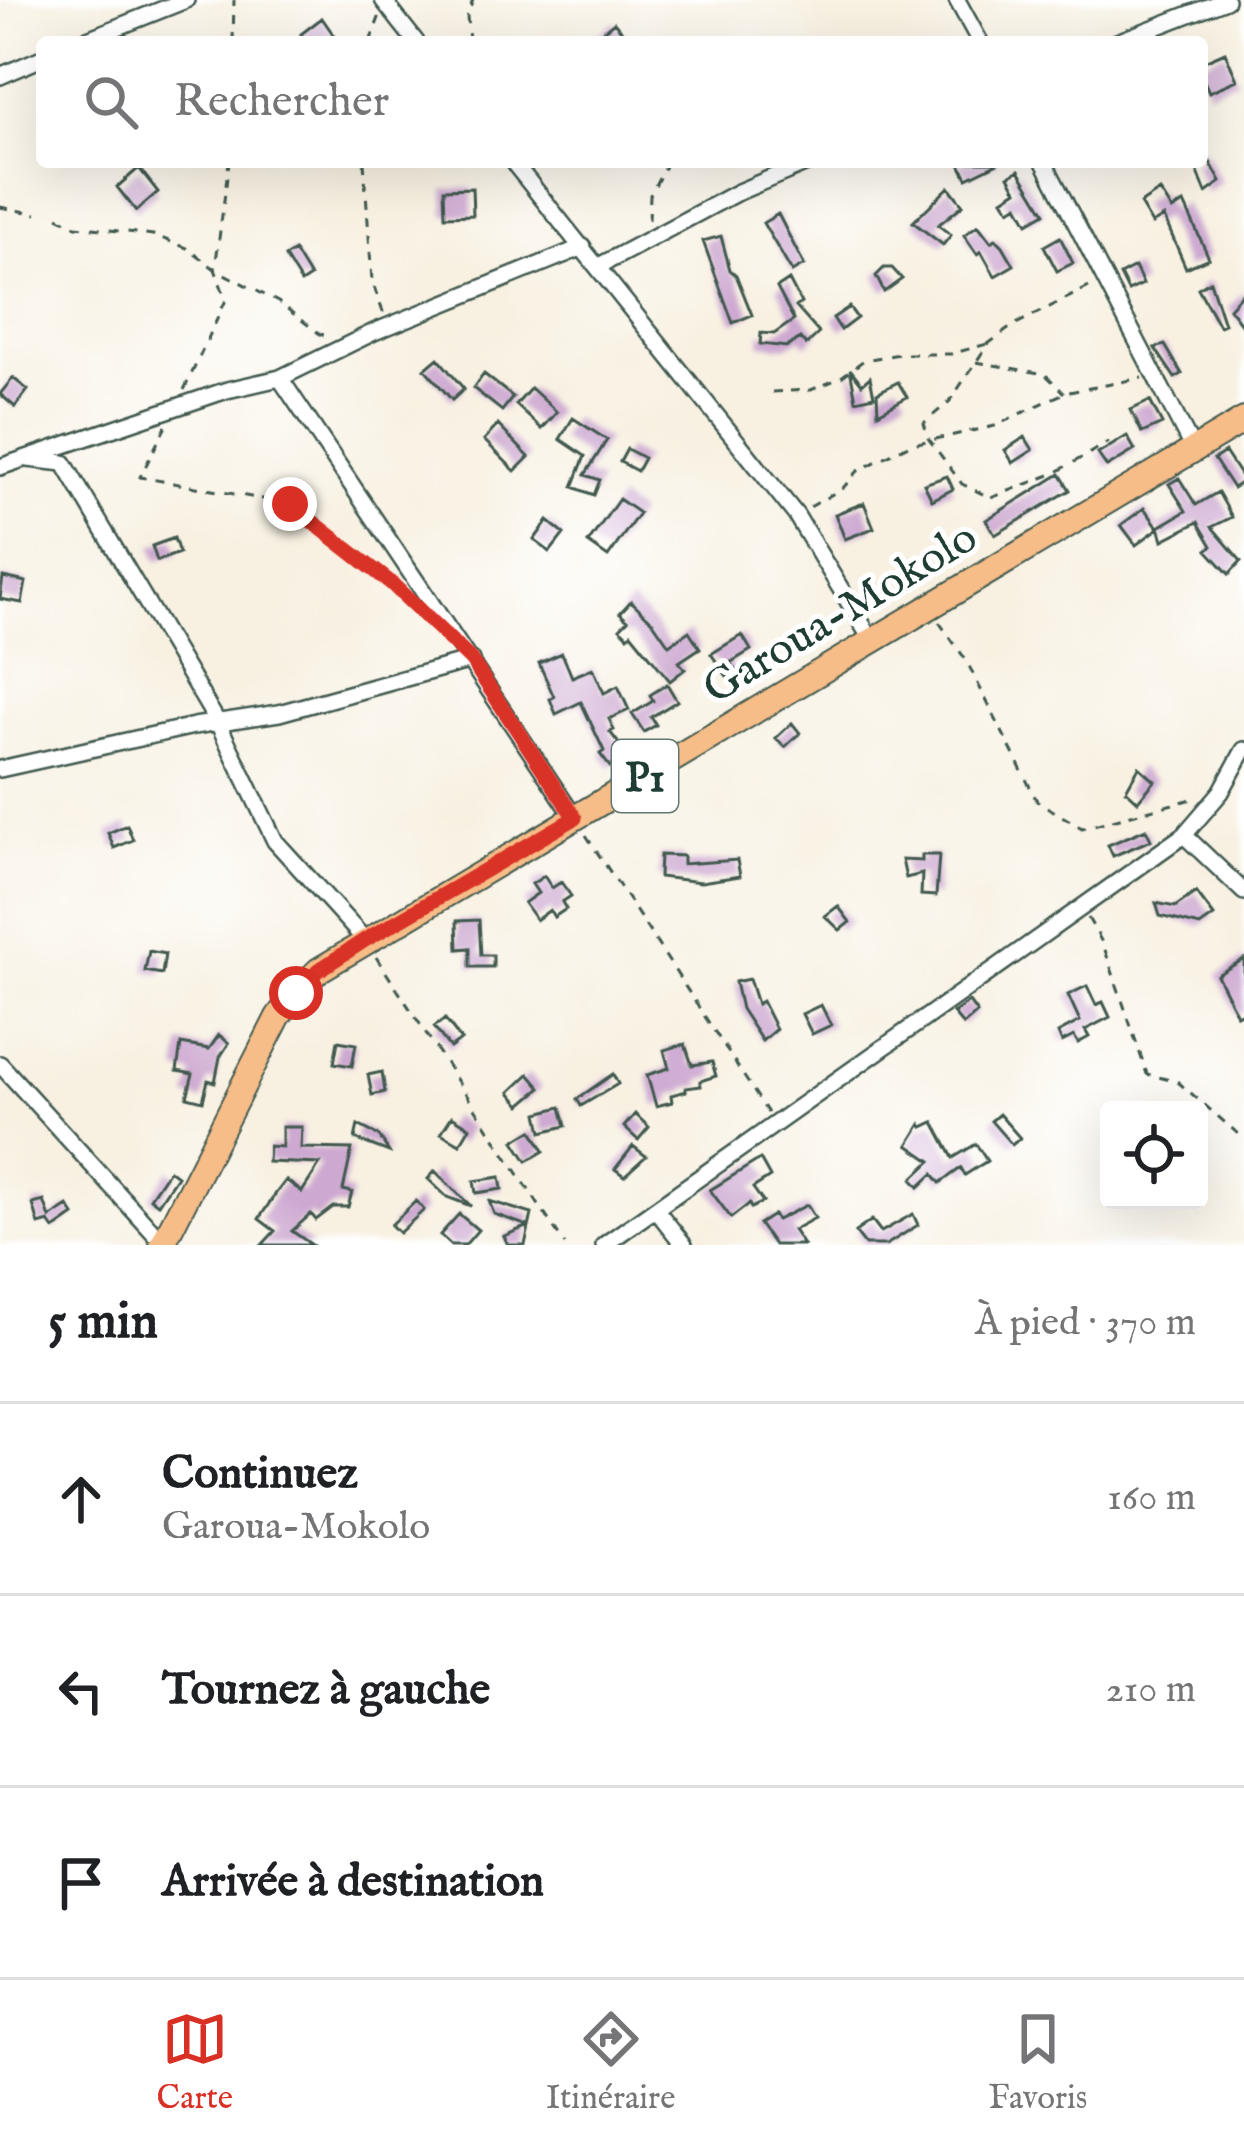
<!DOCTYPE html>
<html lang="fr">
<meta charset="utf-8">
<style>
body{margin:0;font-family:"IM FELL English",serif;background:#f2f2f2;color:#202124}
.controls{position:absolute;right:36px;bottom:36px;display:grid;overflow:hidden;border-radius:12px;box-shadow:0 12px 48px #0002}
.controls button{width:108px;height:108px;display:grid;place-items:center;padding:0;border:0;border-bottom:3px solid #e0e0e0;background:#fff;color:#202124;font:60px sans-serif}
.stop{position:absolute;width:36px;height:36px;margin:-27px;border:9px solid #d93025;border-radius:50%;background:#fff}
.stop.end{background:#d93025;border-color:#fff;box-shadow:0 3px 12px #0008}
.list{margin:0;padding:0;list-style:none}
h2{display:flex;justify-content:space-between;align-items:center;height:156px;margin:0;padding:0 48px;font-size:51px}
h2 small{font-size:39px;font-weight:400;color:#757577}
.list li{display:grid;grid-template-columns:78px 1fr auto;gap:36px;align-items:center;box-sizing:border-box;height:192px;padding:0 48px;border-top:3px solid #e0e0e0}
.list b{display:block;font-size:45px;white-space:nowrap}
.list p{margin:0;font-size:39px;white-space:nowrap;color:#757577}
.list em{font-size:39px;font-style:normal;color:#757577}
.icon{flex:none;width:66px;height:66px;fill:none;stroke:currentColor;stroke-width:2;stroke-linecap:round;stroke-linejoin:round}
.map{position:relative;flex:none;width:1244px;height:1245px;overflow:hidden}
.search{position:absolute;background:#fff;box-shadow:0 12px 48px #0002;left:36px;right:36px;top:36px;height:132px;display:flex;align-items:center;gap:30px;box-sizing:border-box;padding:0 42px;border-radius:12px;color:#757577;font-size:45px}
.sheet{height:732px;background:#fff}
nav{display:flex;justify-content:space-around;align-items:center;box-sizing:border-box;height:168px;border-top:3px solid #e0e0e0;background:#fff;font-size:33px;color:#757577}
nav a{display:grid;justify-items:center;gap:6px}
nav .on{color:#d93025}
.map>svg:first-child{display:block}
.building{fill:#cda9d1}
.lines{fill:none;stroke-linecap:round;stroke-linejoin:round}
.street-casing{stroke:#40584e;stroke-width:20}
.primary-casing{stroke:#40584e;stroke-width:28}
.path{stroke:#40584e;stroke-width:3;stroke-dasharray:9 9;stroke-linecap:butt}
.street{stroke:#fff;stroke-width:15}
.primary{stroke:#f7bd88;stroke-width:24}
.route{stroke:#d93025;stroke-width:15}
.labels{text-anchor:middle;stroke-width:10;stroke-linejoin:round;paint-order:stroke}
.shield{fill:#fff;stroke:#627771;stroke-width:3}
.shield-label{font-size:42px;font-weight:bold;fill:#1f3d34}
.street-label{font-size:45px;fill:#1f3d34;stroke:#fff}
</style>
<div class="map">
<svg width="1244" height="1245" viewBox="0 0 1244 1245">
<rect width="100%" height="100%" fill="#fff"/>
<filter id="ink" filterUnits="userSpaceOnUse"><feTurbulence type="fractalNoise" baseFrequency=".00833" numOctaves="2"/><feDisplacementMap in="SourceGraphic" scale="24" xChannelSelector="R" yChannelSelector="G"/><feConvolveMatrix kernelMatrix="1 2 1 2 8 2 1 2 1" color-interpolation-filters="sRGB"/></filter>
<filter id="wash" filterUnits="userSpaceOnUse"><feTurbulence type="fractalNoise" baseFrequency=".004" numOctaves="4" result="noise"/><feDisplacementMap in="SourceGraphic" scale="48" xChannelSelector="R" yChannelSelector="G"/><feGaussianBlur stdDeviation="2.7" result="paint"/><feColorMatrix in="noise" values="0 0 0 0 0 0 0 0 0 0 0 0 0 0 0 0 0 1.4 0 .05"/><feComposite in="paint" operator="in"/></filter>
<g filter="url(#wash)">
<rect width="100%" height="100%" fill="#f8f1e2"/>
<g id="blocks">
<path class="building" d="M322,18L335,37L328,42H307L301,34Z
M614,22L631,42H605L598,35Z
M1225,52L1237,80L1209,92L1202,76V62Z
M1202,147L1221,182L1206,193L1194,162H1202Z
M959,162H1000L967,178Z
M139,168L158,192L136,211L117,187Z
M1019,170L1045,213L1028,223L1018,205L1010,210L1003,199L1017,190L1009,176Z
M949,187L963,205L938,225L951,235L943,245L913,222Z
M472,188L473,215L445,216L444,189Z
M1160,191L1172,210L1184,203L1209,258L1186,268L1164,217L1152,224L1140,204Z
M778,214L804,265L792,272L763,223Z
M978,225L991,242L996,239L1003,246L1014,265L995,276L981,251L977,254L964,235Z
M721,236L730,270L736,275L752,315L733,323L703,241Z
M1060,237L1073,263L1057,271L1044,246Z
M294,251L310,277L301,283L285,257Z
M1135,267L1143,284L1128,291L1120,275Z
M884,268H892L902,279L884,292L876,276Z
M789,280L801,303L796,307L819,333L806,345L800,338L787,347L760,344L761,333L774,334L794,320L777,288Z
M1210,281L1224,324L1219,326L1198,288Z
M1244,291V328L1229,308Z
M849,307L857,318L841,330L833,318Z
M1165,345L1182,374L1175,378L1155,348Z
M438,358L464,389L452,400L425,369Z
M850,369L862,384L870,377L874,396L856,400Z
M484,374L513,397L502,411L473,388Z
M13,378L28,390L15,407L0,394Z
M898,382L907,397L878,413L877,393Z
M531,388L557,412L542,429L516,405Z
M1150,401L1162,424L1142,433L1131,410Z
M573,418L607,440L585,475L600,480L594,495L573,487L585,456L560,439Z
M498,425L529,457L515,471L484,440Z
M1127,436L1135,450L1107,467L1098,454Z
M1025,437L1033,450L1013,463L1005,450Z
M627,449L644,458L637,471L620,462Z
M1225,452L1244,481L1233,488L1214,459Z
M1060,474L1070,490L995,535L986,520Z
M947,476L953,489L932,500L924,484Z
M1179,478L1196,505L1218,492L1232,517L1212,527L1241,561L1229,574L1207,550L1212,546L1198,522L1163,540L1159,527L1186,511L1169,484Z
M619,499L639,513L608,557L588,543Z
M864,503L874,528L845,539L835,514Z
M1144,508L1159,528L1136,545L1121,525Z
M548,521L564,534L550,552L534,540Z
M174,538L179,553L157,561L152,546Z
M3,577L26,582L22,603L0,599Z
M631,601L653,622L669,645L689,631L700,648L679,662L685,669L670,681L631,633L628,636L620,628L628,620L620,613Z
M742,635L751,650L730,663L743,679L734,686L711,654Z
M562,653L572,677L593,668L604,693L618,686L629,710L609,719L614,730L610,732L627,754L610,767L600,754L604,751L581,702L556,714L550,699L554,697L539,663Z
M667,684L677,701L651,717L656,725L644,732L632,714L653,701L650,695Z
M792,723L800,733L785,747L776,738Z
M1139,767L1155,781L1138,801L1126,790Z
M127,825L133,840L114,848L108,833Z
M1146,829L1151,840L1113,856L1108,845Z
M660,855L683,856V864L737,860L740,876L701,882L659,877Z
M922,855H939L936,896L921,895L922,874L906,878L902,860L922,861Z
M544,876L552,888L561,882L571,896L562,902L566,909L554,917L550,910L536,920L524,903L538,893L532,884Z
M1196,892L1214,916L1200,926L1160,916L1156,903L1175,907Z
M838,906L850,922L840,930L825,916Z
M479,920L481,955H493V967H470V948L458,949L457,921Z
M149,951L165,954L162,974L145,971Z
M1244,959V1011L1237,1015L1217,975Z
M749,979L757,1004L762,1001L776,1029L762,1041L741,1009L735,982Z
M1087,986L1096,1005L1103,1002L1110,1017L1085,1030L1089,1037L1078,1043L1074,1036L1062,1042L1058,1033L1080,1021L1068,995Z
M969,1002L977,1013L963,1025L953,1013Z
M821,1005L831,1025L812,1034L802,1014Z
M445,1019L461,1040L450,1048L434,1027Z
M219,1035L229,1043L220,1057L215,1082L208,1080L203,1101L187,1097L193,1074L177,1071L181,1044L209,1049Z
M338,1041L356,1044L352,1066L334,1063Z
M685,1044L692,1065L712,1062L716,1076L700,1081L701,1086L686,1088V1091L671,1095L672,1102L656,1106L647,1075L669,1068L664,1050Z
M382,1072L385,1092L372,1095L368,1075Z
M529,1074L541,1088L521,1105L510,1092Z
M613,1074L618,1084L581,1106L577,1099Z
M561,1107L566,1126L542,1132L538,1113Z
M635,1114L649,1127L638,1140L624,1127Z
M999,1114L1020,1138L1012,1145L991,1121Z
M452,1116L470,1127L460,1144L441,1133Z
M934,1122L953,1158L976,1144L987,1161L965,1175L961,1168L940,1183L933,1174L919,1187L912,1179L931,1161L908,1145L921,1124L923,1127Z
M358,1125L379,1136L389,1152L355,1139Z
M282,1127H302L301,1148L352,1149L343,1190L352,1192L348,1207H333L316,1220L311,1214L292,1231L312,1245H262L275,1231L259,1219L276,1193L286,1180L302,1192L320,1164L268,1162L269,1146L282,1147Z
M532,1130L544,1151L527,1161L514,1141Z
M633,1146L646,1156L624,1176L615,1169Z
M760,1159L770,1177L753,1188L763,1202L751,1208L749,1204L731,1218L710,1190Z
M169,1170L177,1176L158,1204L150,1198Z
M435,1171L453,1189L471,1206L447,1197L428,1179Z
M500,1177L502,1189L476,1193L474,1181Z
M44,1201L50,1218L68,1206L74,1215L54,1229L49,1222L39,1225L33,1204Z
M416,1201L424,1210L399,1233L391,1225Z
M489,1201L532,1214L525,1245H508L504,1236L528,1226L494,1214Z
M807,1205L815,1218L793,1230L803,1245H774L759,1224L773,1215L777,1220Z
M459,1214L478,1230L465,1245H451L440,1235Z
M913,1214L918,1225L886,1245H865L855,1232L872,1220L881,1232Z"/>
</g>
</g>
<g filter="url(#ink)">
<use href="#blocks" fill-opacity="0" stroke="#40584e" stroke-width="3"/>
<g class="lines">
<defs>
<path id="street" d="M383,0L416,42
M957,0L980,42
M80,42L186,0
M1117,42L1226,0
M0,76L42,58
M513,162L796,515L871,639
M1044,162L1193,449
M597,267L736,193L809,162
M280,378L575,818
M28,459L64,463L218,723L275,841L365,940
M0,467L227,390L280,378L374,332L583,247
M0,769L194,726L279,713L471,660
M1184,835L1244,892
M0,1064L165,1245
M657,1211L684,1245
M604,1245L1184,835L1221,792L1244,750"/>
<path id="primary" d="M162,1245L278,1017L295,993L319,970L1244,420"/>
</defs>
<use href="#street" class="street-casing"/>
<use href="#primary" class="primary-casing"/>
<path class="path" d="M233,42L234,0
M370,42L380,15
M469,42L467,16L473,0
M364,162L372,281L384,315
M0,207L37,214
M58,217L76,226L153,235L187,248L215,269L278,302L320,334L331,337
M649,220L650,195L667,162
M1089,287L1014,325L988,344L950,401L924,423L928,438L962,484L991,498L1055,473L1109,442
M976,362L1045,374L1064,393
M184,390L226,300L215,269L229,162
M772,392L811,390L840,378L864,360L899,354H951L987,344
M166,426L140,477L290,504L413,605
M810,507L843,488L858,471L908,445L995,426L1064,393L1142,378
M939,622L966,660L1037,801L1082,828L1196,798
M586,835L768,1113
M1088,918L1103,944L1147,1074L1178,1082L1244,1139
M376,957L565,1245"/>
<use href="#street" class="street"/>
<use href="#primary" class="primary"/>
</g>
</g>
<g class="lines" filter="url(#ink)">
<path class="route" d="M290,504L391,583L471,660L575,818L365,940L319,970L296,993"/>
</g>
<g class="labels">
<rect class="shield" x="612" y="740" width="66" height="72" rx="9"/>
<g class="shield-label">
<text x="645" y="791">P1</text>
</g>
<g class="street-label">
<text transform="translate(839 611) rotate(-31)" y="16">Garoua-Mokolo</text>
</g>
</g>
</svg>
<div class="controls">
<button><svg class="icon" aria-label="locate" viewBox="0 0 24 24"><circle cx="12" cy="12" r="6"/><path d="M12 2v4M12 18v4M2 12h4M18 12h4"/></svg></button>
</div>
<div class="stop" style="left:296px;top:993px"></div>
<div class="stop end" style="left:290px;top:504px"></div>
<div class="search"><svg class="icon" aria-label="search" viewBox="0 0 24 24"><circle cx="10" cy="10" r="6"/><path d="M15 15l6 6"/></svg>Rechercher</div>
</div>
<section class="sheet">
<h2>5 min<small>À pied · 370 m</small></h2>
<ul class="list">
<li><svg class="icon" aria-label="ahead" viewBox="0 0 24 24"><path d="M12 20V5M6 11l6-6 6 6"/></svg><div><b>Continuez</b><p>Garoua-Mokolo</p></div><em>160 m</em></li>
<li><svg class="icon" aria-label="left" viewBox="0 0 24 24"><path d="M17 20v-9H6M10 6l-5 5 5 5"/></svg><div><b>Tournez à gauche</b></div><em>210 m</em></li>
<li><svg class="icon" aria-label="arrive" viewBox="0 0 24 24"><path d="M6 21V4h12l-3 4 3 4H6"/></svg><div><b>Arrivée à destination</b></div></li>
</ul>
</section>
<nav>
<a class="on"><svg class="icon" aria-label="map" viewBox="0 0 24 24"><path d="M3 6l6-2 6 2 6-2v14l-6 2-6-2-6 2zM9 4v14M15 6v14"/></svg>Carte</a>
<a><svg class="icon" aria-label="directions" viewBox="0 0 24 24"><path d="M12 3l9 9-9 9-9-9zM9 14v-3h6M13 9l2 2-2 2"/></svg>Itinéraire</a>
<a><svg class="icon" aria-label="saved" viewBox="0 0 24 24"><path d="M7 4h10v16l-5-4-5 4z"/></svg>Favoris</a>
</nav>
